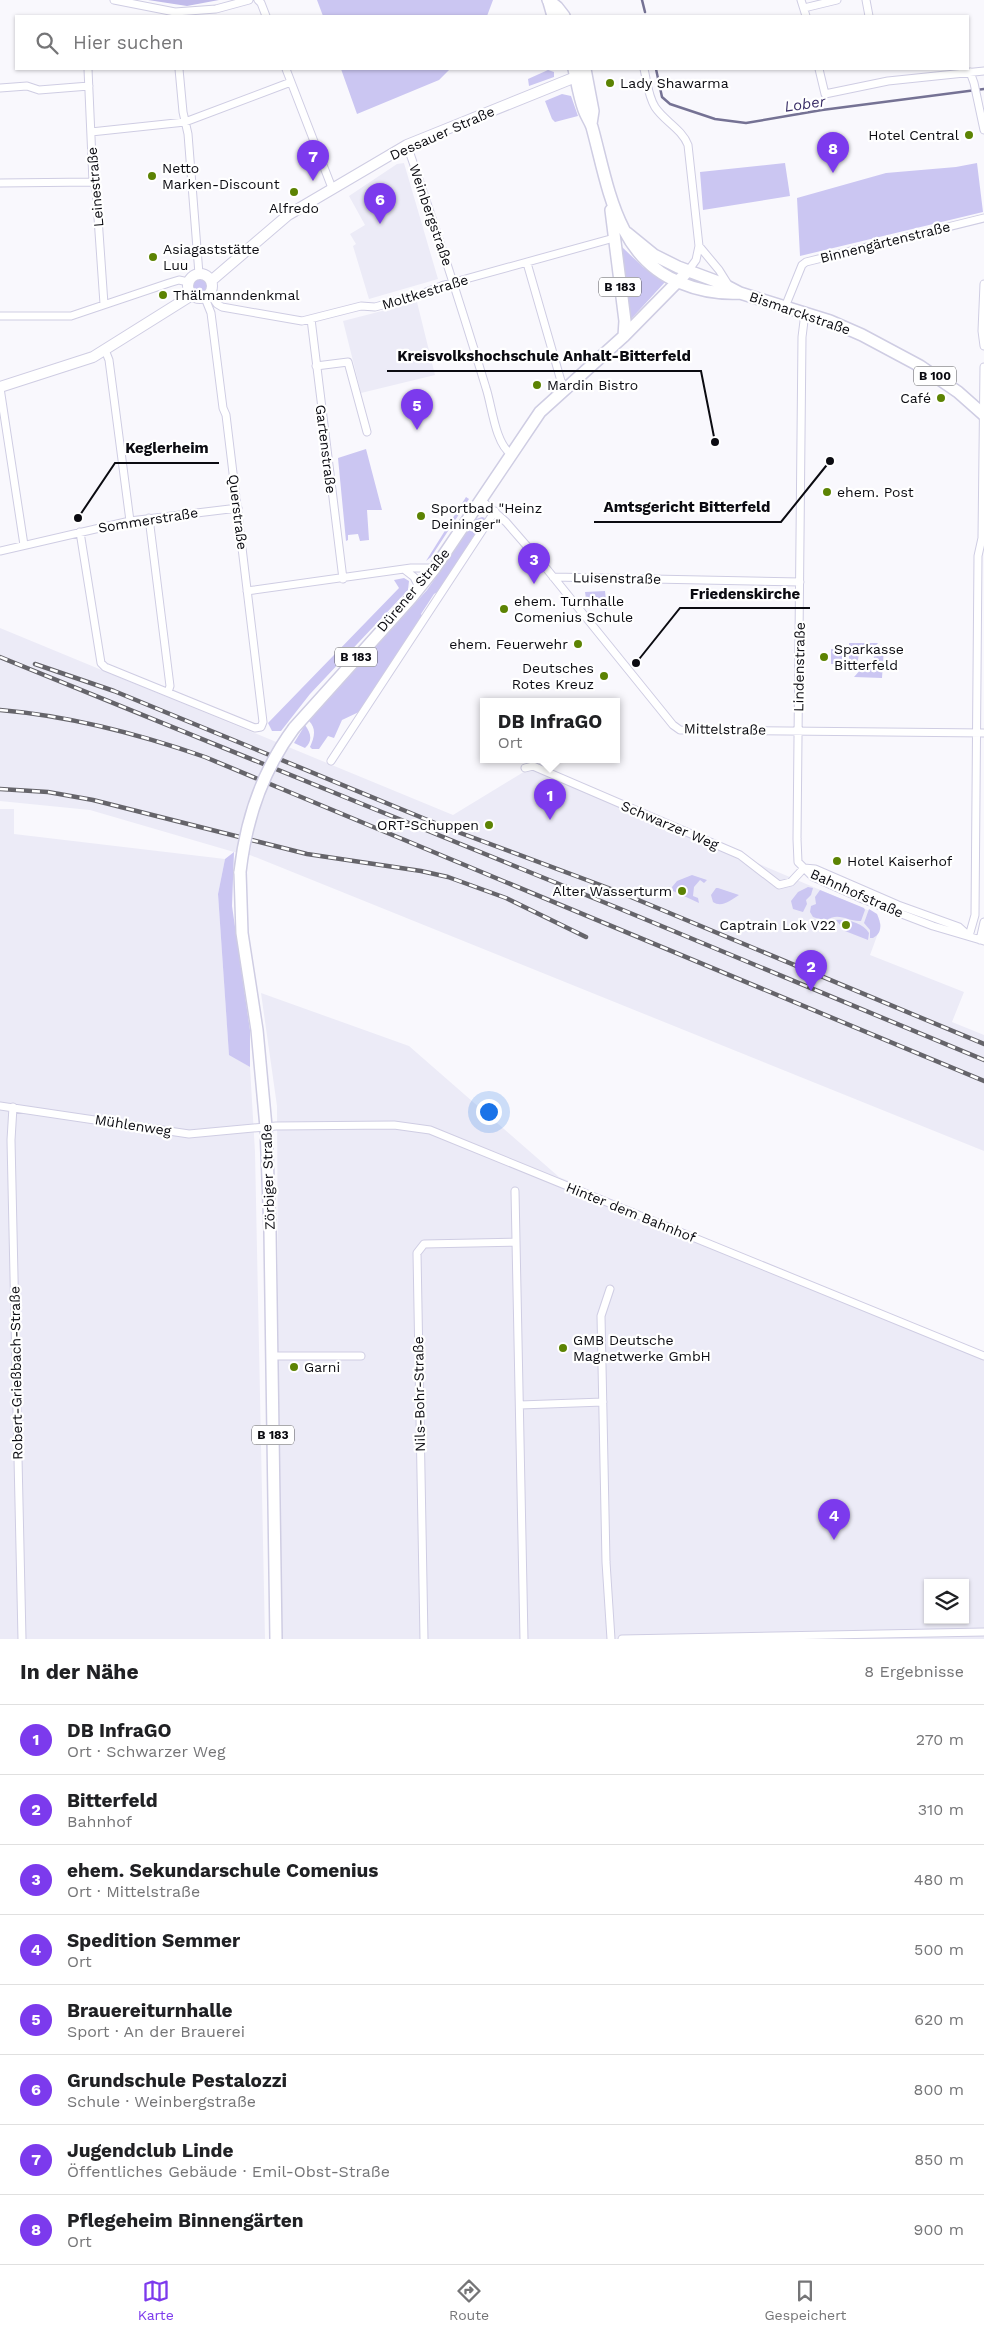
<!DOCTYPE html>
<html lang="de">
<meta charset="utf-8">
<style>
body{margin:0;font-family:"Work Sans",sans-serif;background:#f6f6f6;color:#202124}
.controls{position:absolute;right:15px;bottom:15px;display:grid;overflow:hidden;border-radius:0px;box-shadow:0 1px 4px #0004}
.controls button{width:45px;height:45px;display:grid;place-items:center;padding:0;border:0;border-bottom:1px solid #e0e0e0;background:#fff;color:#202124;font:25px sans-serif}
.you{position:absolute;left:488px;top:1111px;width:18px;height:18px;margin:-12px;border:4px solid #fff;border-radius:50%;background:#1a73e8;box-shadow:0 0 0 8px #1a73e833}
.badge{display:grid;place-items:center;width:32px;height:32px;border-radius:50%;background:#7c3aed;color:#fff;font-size:16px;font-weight:700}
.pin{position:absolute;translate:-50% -41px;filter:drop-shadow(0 1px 2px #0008)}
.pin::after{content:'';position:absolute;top:26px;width:18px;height:15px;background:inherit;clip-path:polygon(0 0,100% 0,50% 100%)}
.popup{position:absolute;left:480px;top:698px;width:140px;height:65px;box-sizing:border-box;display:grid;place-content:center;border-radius:0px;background:#fff;filter:drop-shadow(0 1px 4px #0005);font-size:16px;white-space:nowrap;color:#757577}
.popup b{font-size:19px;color:#202124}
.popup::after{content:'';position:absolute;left:50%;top:100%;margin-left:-10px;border:10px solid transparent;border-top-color:#fff}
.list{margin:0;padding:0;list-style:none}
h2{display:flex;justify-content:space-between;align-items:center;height:65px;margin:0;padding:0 20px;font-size:21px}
h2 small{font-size:16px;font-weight:400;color:#757577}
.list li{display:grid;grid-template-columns:32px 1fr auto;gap:15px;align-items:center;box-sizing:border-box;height:70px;padding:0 20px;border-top:1px solid #e0e0e0}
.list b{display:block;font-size:19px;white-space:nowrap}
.list p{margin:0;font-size:16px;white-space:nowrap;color:#757577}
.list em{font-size:16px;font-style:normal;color:#757577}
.icon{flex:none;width:28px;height:28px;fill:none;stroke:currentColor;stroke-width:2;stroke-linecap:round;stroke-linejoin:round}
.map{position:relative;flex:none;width:984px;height:1639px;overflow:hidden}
.search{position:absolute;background:#fff;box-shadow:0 1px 4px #0004;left:15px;right:15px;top:15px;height:55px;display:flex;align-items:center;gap:12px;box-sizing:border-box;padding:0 18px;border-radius:0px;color:#757577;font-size:19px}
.sheet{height:625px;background:#fff}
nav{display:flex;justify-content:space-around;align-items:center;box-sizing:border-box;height:70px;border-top:1px solid #e0e0e0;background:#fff;font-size:14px;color:#757577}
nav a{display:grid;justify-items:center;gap:2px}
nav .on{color:#7c3aed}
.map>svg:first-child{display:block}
.built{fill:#ecebf7;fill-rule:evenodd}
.green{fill:#cbc6f2}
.forest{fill:#c1bbea}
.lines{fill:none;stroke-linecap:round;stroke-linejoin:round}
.stream{stroke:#757294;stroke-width:2.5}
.street-casing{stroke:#cfcde3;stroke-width:9}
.secondary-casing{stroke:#cfcde3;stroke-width:12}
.primary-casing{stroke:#cfcde3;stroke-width:14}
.street{stroke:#fff;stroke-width:7}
.secondary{stroke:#fff;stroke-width:10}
.primary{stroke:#fff;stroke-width:11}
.rail-casing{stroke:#65646a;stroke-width:4.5}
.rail{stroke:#fff;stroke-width:2.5;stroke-dasharray:8;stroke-linecap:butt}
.primary-bridge-casing{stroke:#cfcde3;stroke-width:14;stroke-linecap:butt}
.primary-bridge{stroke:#fff;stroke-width:11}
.poi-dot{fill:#5c8303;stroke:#fff;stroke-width:2}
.labels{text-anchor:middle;stroke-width:4.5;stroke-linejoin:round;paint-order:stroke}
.shield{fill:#fff;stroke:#545458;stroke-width:1}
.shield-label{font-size:12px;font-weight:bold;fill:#0b0b11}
.poi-label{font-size:14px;fill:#0b0b11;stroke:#fff;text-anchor:start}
.street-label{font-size:14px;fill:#0b0b11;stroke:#fff}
.water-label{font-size:15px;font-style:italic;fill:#3b2f68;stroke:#fff}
.leader{fill:none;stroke:#0b0b11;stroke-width:2}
.callout-dot{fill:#0b0b11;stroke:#fff;stroke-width:2}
.callout-label{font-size:15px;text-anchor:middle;font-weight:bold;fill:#0b0b11;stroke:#fff;stroke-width:4.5;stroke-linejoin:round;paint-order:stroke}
</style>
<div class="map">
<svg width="984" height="1639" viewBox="0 0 984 1639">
<rect width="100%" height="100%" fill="#f9f8fd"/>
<path class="built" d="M404,163L438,279L369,299L353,246L356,244L350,234L365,225L349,196L397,164Z
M417,302L435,375L361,393L343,321Z
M0,628L453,815L527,770L535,769L877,914L881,925L870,955L964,992L952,1022L984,1035V1151L250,855L234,852L90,810L0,801Z
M0,809H14V834L225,859L218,894L229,1054L250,1067L255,1152L265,1639H0Z
M261,993L409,1046L559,1177L984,1357V1639H280L277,1106ZM928,1583H965V1620H928Z"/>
<path class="green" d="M317,0H493L487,16H323Z
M341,69H450L439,80L357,114Z
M548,70L554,72V77L529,86L528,79Z
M562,94L571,96L578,116L555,122L552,119L545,101Z
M785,163L790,196L703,210L700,172Z
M977,163L983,212L800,256L797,198L886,173L956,167Z
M622,247L643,267L666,281L632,318H630L620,249Z
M191 287a9 9 0 1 1 18 0a9 9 0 1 1-18 0Z
M366,449L382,510H367L369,540L360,541L358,534L348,535V540L346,541L338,458Z
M466,497L469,499L431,557L426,561Z
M482,517L485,518L439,591L434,594L421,614L423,617L361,711L342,720L334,738L328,736L319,749H312L310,747C314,738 317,729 309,721L427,590L476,519Z
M404,578L409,581L408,590L310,694L281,731H272L268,723L399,588L394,580Z
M605,591L607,609L587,605L585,592Z
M849,643H878L870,653L859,654L857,665L849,672Z
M884,647L882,678L854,677L862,668L867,670L872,668L874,657Z
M831,649L842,650V667L840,664H831Z
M305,725C311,733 313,741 305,748L294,743Z
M234,852L232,906L250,1030V1067L229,1055L218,894L225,859Z
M692,875L707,880L704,883L700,880L694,887L693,896L698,898L699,903L673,891L672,887L677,881Z
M808,887L813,888L811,895L806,900L807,904L803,912L793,909L791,901L798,892Z
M716,888H718L739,895C731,900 722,908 713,902L711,895Z
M820,890L864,908L865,910L861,921C848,922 839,911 825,921L813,917L810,912L811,906L816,904L815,897Z
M869,909L877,914C881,923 883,933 873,938H870V930L864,923Z
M836,920C847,919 863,923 869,933L868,940L845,931Z"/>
<path class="forest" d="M148,0H219L187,6Z"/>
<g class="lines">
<path class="stream" d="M642,0L645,12
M656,69L662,97L670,104L715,119L746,123L822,110L984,89"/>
<defs>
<path id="street" d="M114,0L175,12L216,9L249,0
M258,0L261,3L266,16
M801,0L806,16
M866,0L869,16
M804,8L837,0
M88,69L93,182L96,189L104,304
M179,69L183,112L188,134L199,274
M286,69L332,188
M644,69C647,81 648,96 655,107C664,121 682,129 688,145L699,246L696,260L688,271
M819,69L825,94L888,81L984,71
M970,72L974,83L984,130
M0,88L27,86L39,90L89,86
M91,132L185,122L291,82
M407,145C435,225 461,306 486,388C492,406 495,443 511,454
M0,183L93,182
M699,246L719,270L729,286
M527,263L561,381L565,387
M984,284L982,331L984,346
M210,294L217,304L222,307L302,321L361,306L375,307L419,295L444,285L614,238
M785,307L802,265L806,262L984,218
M805,313L802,337L797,839L798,862L813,877L860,898L933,926L984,941
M0,316H71L169,283L179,280L188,282
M311,319L343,579
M105,350L109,360L130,521
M316,366L348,362L367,432
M0,388L24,545
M481,500L506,522L546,568L673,725L680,730L984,733
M149,518L170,686L168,692
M80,532L101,663L105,667L255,728L261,727L263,722L226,415L223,408L211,313L205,298
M0,551L130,521L238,508
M405,570L414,577L419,587
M553,577L800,582
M247,591L411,568H435
M331,761L495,511
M525,768L533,766L740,855L779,885L791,882L804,868
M804,868L815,869L898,905L959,927L969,936
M969,936L975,915L978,556L982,538L984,367
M980,940L984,922
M0,1106L189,1134L276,1126L394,1125L430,1130L984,1356
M13,1107L11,1140L22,1639
M515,1191L524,1639
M610,1289L601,1316L606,1562L611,1639
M272,1356H361
M520,1405L603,1402
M424,1639L417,1253L424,1244L516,1242
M622,1639L984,1632"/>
<path id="secondary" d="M188 286a12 12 0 1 1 24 0a12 12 0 1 1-24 0Z
M211,281L288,215L407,145L583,74
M0,387L93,357L192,295"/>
<path id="primary" d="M548,0L557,7L564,16
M549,2L553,16
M574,69C577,82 579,96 584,110C586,116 590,121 592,127C608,185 616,258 681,283C700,291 719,294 740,293
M585,69L593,111L591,124
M611,210L625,321L624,336
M627,233L654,255L678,267L721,283L740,293L830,321L862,335L920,366L958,392L984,415
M294,728L411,598L435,568L540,412L624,336L688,271
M240,872L242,933L257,1030L266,1127L270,1231L276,1639"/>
</defs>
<use href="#street" class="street-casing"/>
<use href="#secondary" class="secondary-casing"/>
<use href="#primary" class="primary-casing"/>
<use href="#street" class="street"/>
<use href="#secondary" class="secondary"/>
<use href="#primary" class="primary"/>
<defs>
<path id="rail" d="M0,657L618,908L984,1060
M35,664L114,691L447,828L619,892L984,1044
M0,710C70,716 139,734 205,757L984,1081
M0,789L48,792L93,800L307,854L421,871L448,877L506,898L586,937"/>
</defs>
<use href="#rail" class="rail-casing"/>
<use href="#rail" class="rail"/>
<defs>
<path id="primary-bridge" d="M240,872C246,819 262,771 294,728"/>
</defs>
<use href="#primary-bridge" class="primary-bridge-casing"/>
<use href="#primary-bridge" class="primary-bridge"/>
</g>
<g class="poi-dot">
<circle cx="610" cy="83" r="5"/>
<circle cx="969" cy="135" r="5"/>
<circle cx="152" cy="176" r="5"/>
<circle cx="294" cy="192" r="5"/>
<circle cx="153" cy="257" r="5"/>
<circle cx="163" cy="295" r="5"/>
<circle cx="537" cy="385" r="5"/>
<circle cx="941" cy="398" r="5"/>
<circle cx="827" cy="492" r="5"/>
<circle cx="421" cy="516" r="5"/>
<circle cx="504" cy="609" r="5"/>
<circle cx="578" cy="644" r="5"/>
<circle cx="824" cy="657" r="5"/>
<circle cx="604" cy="676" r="5"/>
<circle cx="489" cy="825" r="5"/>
<circle cx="837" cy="861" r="5"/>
<circle cx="682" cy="891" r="5"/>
<circle cx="846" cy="925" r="5"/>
<circle cx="563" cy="1348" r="5"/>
<circle cx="294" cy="1367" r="5"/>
</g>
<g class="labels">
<g class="shield">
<rect x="599" y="277.5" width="42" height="19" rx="4"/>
<rect x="914" y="366.5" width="42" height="19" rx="4"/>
<rect x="335" y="647.5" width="42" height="19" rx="4"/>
<rect x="252" y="1425.5" width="42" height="19" rx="4"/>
</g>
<g class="shield-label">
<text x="620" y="291">B 183</text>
<text x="935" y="380">B 100</text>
<text x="356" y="661">B 183</text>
<text x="273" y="1439">B 183</text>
</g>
<g class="poi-label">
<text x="620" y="88">Lady Shawarma</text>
<text x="959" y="140" text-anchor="end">Hotel Central</text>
<text x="162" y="173">Netto<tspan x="162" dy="16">Marken-Discount</tspan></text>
<text x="294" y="213" text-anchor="middle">Alfredo</text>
<text x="163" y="254">Asiagaststätte<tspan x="163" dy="16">Luu</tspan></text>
<text x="173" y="300">Thälmanndenkmal</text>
<text x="547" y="390">Mardin Bistro</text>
<text x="931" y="403" text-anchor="end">Café</text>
<text x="837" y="497">ehem. Post</text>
<text x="431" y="513">Sportbad "Heinz<tspan x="431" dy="16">Deininger"</tspan></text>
<text x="514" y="606">ehem. Turnhalle<tspan x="514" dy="16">Comenius Schule</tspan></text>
<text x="568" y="649" text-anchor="end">ehem. Feuerwehr</text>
<text x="834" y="654">Sparkasse<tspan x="834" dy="16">Bitterfeld</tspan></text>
<text x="594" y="673" text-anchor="end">Deutsches<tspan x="594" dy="16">Rotes Kreuz</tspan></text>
<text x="479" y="830" text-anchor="end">ORT-Schuppen</text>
<text x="847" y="866">Hotel Kaiserhof</text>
<text x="672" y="896" text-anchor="end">Alter Wasserturm</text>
<text x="836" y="930" text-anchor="end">Captrain Lok V22</text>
<text x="573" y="1345">GMB Deutsche<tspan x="573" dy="16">Magnetwerke GmbH</tspan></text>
<text x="304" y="1372">Garni</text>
</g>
<g class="street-label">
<text transform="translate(442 133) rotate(-24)" y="5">Dessauer Straße</text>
<text transform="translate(95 187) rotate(-95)" y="5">Leinestraße</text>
<text transform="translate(431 215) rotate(71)" y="5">Weinbergstraße</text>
<text transform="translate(885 242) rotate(-14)" y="5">Binnengärtenstraße</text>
<text transform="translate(425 292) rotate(-17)" y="5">Moltkestraße</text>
<text transform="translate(800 313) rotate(19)" y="5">Bismarckstraße</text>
<text transform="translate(326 449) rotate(83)" y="5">Gartenstraße</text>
<text transform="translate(238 512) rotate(83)" y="5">Querstraße</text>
<text transform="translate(148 520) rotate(-9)" y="5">Sommerstraße</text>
<text transform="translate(617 578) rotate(1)" y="5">Luisenstraße</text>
<text transform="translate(413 590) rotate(-50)" y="5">Dürener Straße</text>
<text transform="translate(799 667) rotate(-89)" y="5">Lindenstraße</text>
<text transform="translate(725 729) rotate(1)" y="5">Mittelstraße</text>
<text transform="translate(670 825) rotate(23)" y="5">Schwarzer Weg</text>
<text transform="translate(857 893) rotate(24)" y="5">Bahnhofstraße</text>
<text transform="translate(133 1125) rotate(9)" y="5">Mühlenweg</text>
<text transform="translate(268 1177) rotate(-92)" y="5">Zörbiger Straße</text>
<text transform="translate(631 1212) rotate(22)" y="5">Hinter dem Bahnhof</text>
<text transform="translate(16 1373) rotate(-91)" y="5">Robert-Grießbach-Straße</text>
<text transform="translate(419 1394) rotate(-91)" y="5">Nils-Bohr-Straße</text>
</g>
<g class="water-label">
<text transform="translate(805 104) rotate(-8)" y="5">Lober</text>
</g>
</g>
<path class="leader" d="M715 442L701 371H387M78 518L115 463H219M830 461L781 522H594M636 663L680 608H810"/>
<g class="callout-dot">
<circle cx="715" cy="442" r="5"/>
<circle cx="78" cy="518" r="5"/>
<circle cx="830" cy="461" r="5"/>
<circle cx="636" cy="663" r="5"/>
</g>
<g class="callout-label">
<text x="544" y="361">Kreisvolkshochschule Anhalt-Bitterfeld</text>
<text x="167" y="453">Keglerheim</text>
<text x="687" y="512">Amtsgericht Bitterfeld</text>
<text x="745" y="599">Friedenskirche</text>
</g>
</svg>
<div class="controls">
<button><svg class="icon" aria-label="layers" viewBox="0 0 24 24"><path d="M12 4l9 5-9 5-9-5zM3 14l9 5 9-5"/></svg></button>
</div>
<div class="you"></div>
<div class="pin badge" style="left:550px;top:820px">1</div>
<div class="popup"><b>DB InfraGO</b>Ort</div>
<div class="pin badge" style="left:811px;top:991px">2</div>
<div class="pin badge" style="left:534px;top:584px">3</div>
<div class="pin badge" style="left:834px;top:1540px">4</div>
<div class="pin badge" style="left:417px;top:430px">5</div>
<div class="pin badge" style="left:380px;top:224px">6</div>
<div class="pin badge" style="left:313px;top:181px">7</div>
<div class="pin badge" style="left:833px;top:173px">8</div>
<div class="search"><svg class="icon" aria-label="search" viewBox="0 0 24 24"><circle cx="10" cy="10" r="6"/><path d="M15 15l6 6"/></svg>Hier suchen</div>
</div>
<section class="sheet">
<h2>In der Nähe<small>8 Ergebnisse</small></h2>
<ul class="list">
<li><span class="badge">1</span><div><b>DB InfraGO</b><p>Ort · Schwarzer Weg</p></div><em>270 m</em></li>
<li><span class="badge">2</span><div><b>Bitterfeld</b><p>Bahnhof</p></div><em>310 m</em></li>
<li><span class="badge">3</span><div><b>ehem. Sekundarschule Comenius</b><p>Ort · Mittelstraße</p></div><em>480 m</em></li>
<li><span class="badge">4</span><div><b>Spedition Semmer</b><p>Ort</p></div><em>500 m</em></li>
<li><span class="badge">5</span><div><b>Brauereiturnhalle</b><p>Sport · An der Brauerei</p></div><em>620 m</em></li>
<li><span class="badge">6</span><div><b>Grundschule Pestalozzi</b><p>Schule · Weinbergstraße</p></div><em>800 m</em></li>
<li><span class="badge">7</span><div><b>Jugendclub Linde</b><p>Öffentliches Gebäude · Emil-Obst-Straße</p></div><em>850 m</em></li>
<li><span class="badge">8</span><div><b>Pflegeheim Binnengärten</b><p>Ort</p></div><em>900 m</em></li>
</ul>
</section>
<nav>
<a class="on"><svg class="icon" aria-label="map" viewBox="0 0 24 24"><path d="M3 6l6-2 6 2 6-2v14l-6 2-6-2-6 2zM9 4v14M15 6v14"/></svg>Karte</a>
<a><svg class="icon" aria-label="directions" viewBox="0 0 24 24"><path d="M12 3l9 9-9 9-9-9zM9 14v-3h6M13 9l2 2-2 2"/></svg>Route</a>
<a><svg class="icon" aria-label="saved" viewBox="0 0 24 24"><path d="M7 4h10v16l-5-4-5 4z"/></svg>Gespeichert</a>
</nav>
